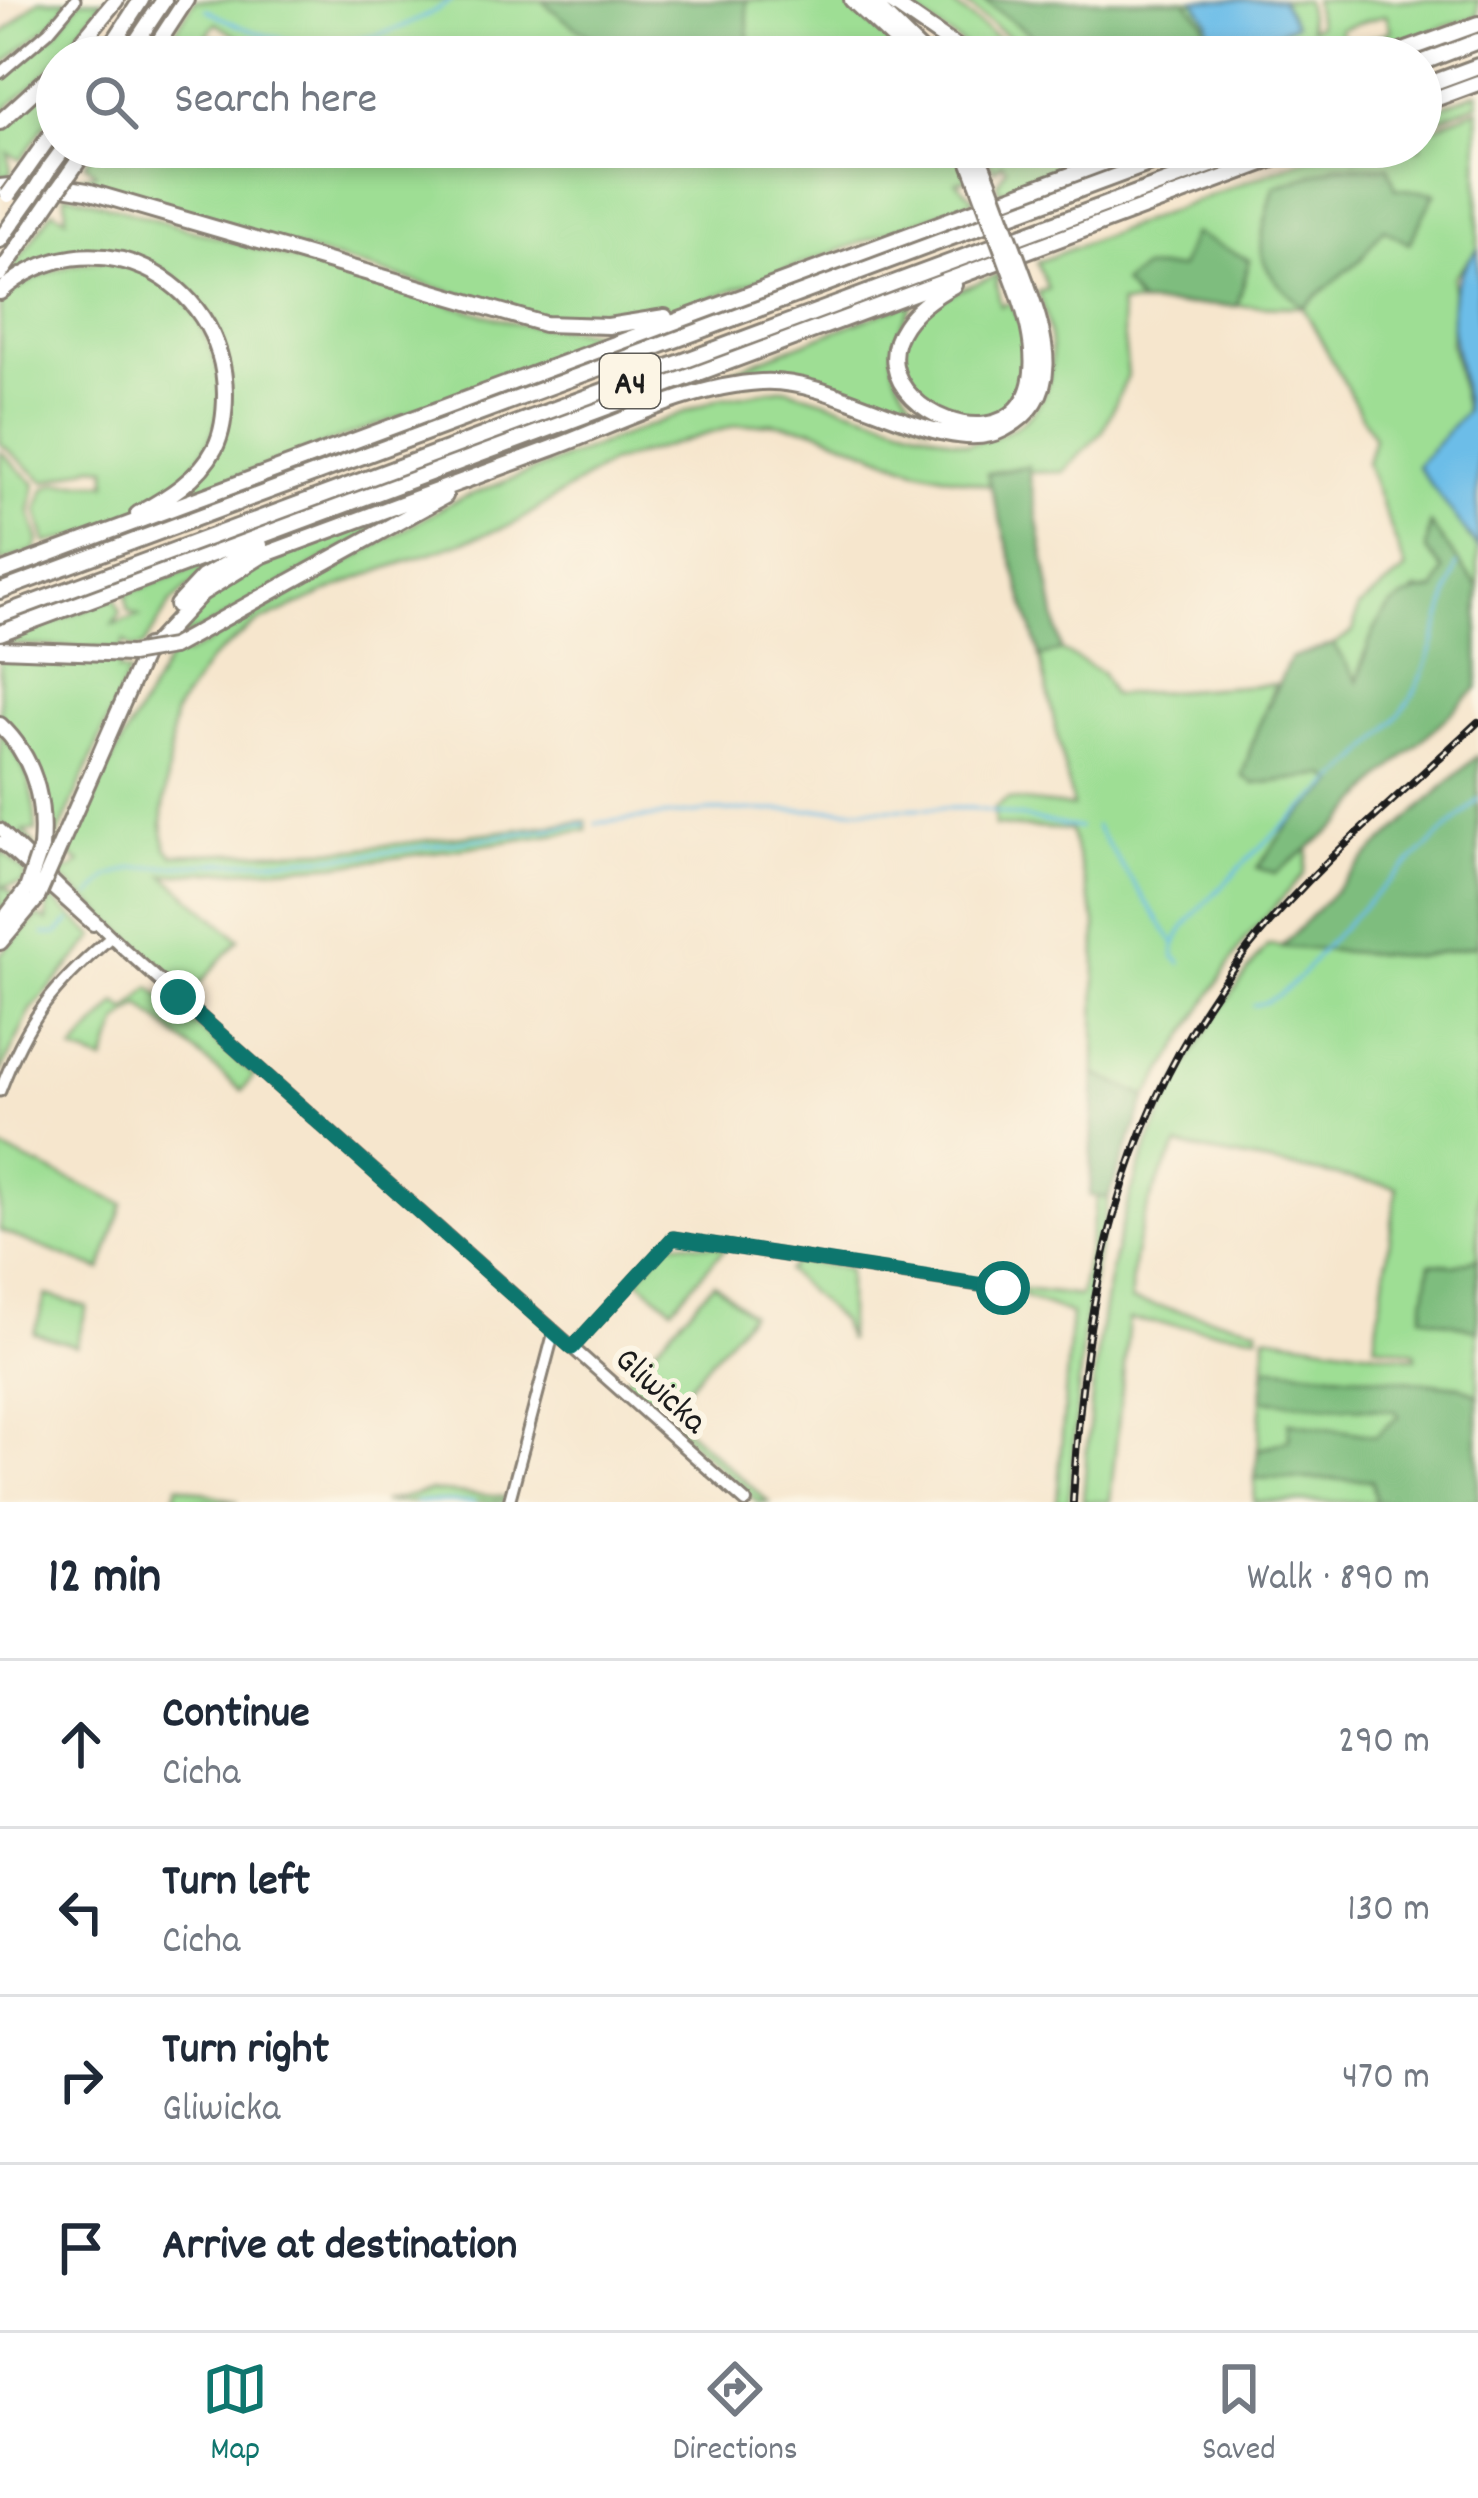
<!DOCTYPE html>
<meta charset="utf-8">
<style>
body{margin:0;font-family:Dekko,sans-serif;background:#f6f6f7;color:#1f2937}
.stop{position:absolute;width:36px;height:36px;margin:-27px;border:9px solid #0f766e;border-radius:50%;background:#fff}
.stop.end{background:#0f766e;border-color:#fff;box-shadow:0 3px 12px #0008}
.list{margin:0;padding:0;list-style:none}
h2{display:flex;justify-content:space-between;align-items:center;height:156px;margin:0;padding:0 48px;font-size:51px}
h2 small{font-size:39px;font-weight:400;color:#747a83}
.list li{display:grid;grid-template-columns:78px 1fr auto;gap:36px;align-items:center;box-sizing:border-box;height:168px;padding:0 48px;border-top:3px solid #e0e1e3}
.list b{display:block;font-size:45px;white-space:nowrap}
.list p{margin:0;font-size:39px;white-space:nowrap;color:#747a83}
.list em{font-size:39px;font-style:normal;color:#747a83}
.icon{flex:none;width:66px;height:66px;fill:none;stroke:currentColor;stroke-width:2;stroke-linecap:round;stroke-linejoin:round}
.map{position:relative;flex:none;width:1478px;height:1502px;overflow:hidden}
.search{position:absolute;background:#fff;box-shadow:0 6px 18px #0003;left:36px;right:36px;top:36px;height:132px;display:flex;align-items:center;gap:30px;box-sizing:border-box;padding:0 42px;border-radius:66px;color:#747a83;font-size:45px}
.sheet{height:828px;background:#fff}
nav{display:flex;justify-content:space-around;align-items:center;box-sizing:border-box;height:168px;border-top:3px solid #e0e1e3;background:#fff;font-size:33px;color:#747a83}
nav a{display:grid;justify-items:center;gap:6px}
nav .on{color:#0f766e}
.map>svg:first-child{display:block}
.green{fill:#9ede94;stroke:#5d7d58;stroke-width:3;fill-rule:evenodd}
.forest{fill:#7ebd7e;stroke:#4d6c4d;stroke-width:3}
.water{fill:#6cbde8;stroke:#446c82;stroke-width:3}
.lines{fill:none;stroke-linecap:round;stroke-linejoin:round}
.stream{stroke:#6cbde8;stroke-width:3}
.minor-casing{stroke:#898174;stroke-width:15}
.major-casing{stroke:#898174;stroke-width:16}
.highway-casing{stroke:#898174;stroke-width:20}
.minor{stroke:#fff;stroke-width:9}
.major{stroke:#fff;stroke-width:10}
.highway{stroke:#fff;stroke-width:14}
.rail-casing{stroke:#1c1c1c;stroke-width:8}
.rail{stroke:#fcf5e5;stroke-width:3;stroke-dasharray:9;stroke-linecap:butt}
.highway-bridge-casing{stroke:#898174;stroke-width:20;stroke-linecap:butt}
.highway-bridge{stroke:#fff;stroke-width:14}
.route{stroke:#0f766e;stroke-width:15}
.labels{text-anchor:middle;stroke-width:12;stroke-linejoin:round;paint-order:stroke}
.shield{fill:#fcf5e5;stroke:#5f5d58;stroke-width:3}
.shield-label{font-size:33px;font-weight:bold;fill:#1c1c1c}
.street-label{font-size:36px;fill:#1c1c1c;stroke:#fcf5e5}
</style>
<div class="map">
<svg width="1478" height="1502" viewBox="0 0 1478 1502">
<rect width="100%" height="100%" fill="#fcf5e5"/>
<filter id="ink" filterUnits="userSpaceOnUse"><feTurbulence type="fractalNoise" baseFrequency=".00833" numOctaves="2"/><feDisplacementMap in="SourceGraphic" scale="24" xChannelSelector="R" yChannelSelector="G"/><feConvolveMatrix kernelMatrix="1 2 1 2 8 2 1 2 1" color-interpolation-filters="sRGB"/></filter>
<filter id="wash" filterUnits="userSpaceOnUse"><feTurbulence type="fractalNoise" baseFrequency=".004" numOctaves="4" result="noise"/><feDisplacementMap in="SourceGraphic" scale="48" xChannelSelector="R" yChannelSelector="G"/><feGaussianBlur stdDeviation="2.7" result="paint"/><feColorMatrix in="noise" values="0 0 0 0 0 0 0 0 0 0 0 0 0 0 0 0 0 1.4 0 .05"/><feComposite in="paint" operator="in"/></filter>
<g filter="url(#wash)">
<rect width="100%" height="100%" fill="#f6e6cd"/>
<path class="green" d="M39,0H69L53,22L0,67V36Z
M80,0H104L44,75L0,114V79L56,33Z
M195,0H844L907,57H240L247,44L216,23L206,37L229,40L237,50L232,57H184L168,42Z
M898,0H947L1023,57H981Z
M960,0H983L1062,57H1035Z
M1185,0L1197,2L1208,20L1210,43L1294,24L1281,0H1306L1310,29L1318,25L1314,0H1478V16L1353,57H1313L1391,31L1386,15L1340,29L1342,37L1286,57H1205L1204,21Z
M57,76V107L21,160L8,153L11,172L0,181V130Z
M1478,92V104L1421,126V114Z
M1478,109V249L1454,277L1451,343L1465,412L1448,435L1468,536L1478,548V587L1430,525L1443,570L1435,591L1415,590L1364,654L1357,683L1333,644L1353,632L1358,608L1406,570L1367,463L1374,438L1303,307L1120,304L1128,375L1103,431L1063,472H1029L1027,466L988,473L991,486L912,468L813,429L771,423L734,426L610,463L514,524L359,578L255,624L209,661L174,714L162,824L166,848L173,855L356,849L586,821V830L357,863L164,875L239,939L189,996L170,973L57,874L60,868L69,870L80,863L68,854L107,769L172,653L186,655L452,502L718,399L785,388L967,444C1055,429 1065,363 1038,292L1048,289L1037,262L1336,147H1370L1353,158L1381,147H1421V132ZM1395,188L1435,194L1383,229L1360,260L1303,306Z
M97,147H959L971,178L956,182L976,200L665,315L633,321L542,318L72,183L77,177L96,173L85,164Z
M981,147H1124L1000,192L997,184L1006,168L1002,163L994,170Z
M65,193L517,324L621,335L174,500C194,481 202,463 213,438C272,309 136,208 17,273L12,269L53,210L66,218Z
M105,260C123,266 151,270 166,282C192,302 204,327 214,357C248,459 135,530 46,543L37,511L44,489L57,483H107V467L93,466L45,482L0,443V301C35,274 61,265 105,260Z
M1001,274L996,283L1001,306L1009,302C1016,314 1029,331 1030,344C1034,384 1000,430 957,419C918,409 886,362 912,324C931,297 972,285 1001,274Z
M915,300C877,366 892,369 928,424C886,406 843,383 798,379C712,370 524,454 437,484Z
M0,451L35,484L30,512L39,541L35,550L0,563Z
M427,500L206,628L161,644C232,559 328,537 427,500Z
M224,556L171,602L143,647L133,649L124,641L120,650L0,644L115,597L121,613L113,624L139,616L128,611L126,594Z
M1061,650L1102,673L1112,695L1275,684L1249,753L1255,784L1326,775L1336,783L1289,824L1276,872L1309,848L1304,874L1244,941L1147,1097L1095,1074L1096,923L1070,830L995,826L994,808L1008,799L1073,807L1040,657Z
M0,654L122,659L118,670L129,672L54,845L46,840L45,803L0,719Z
M0,731C26,762 35,792 36,831H23L35,845L33,853L0,822Z
M0,849L27,874L23,884L3,886L16,896L0,917Z
M48,895L95,937L31,1010L0,1074V954L38,916L47,921Z
M1268,945L1416,957L1478,945V1259L1455,1265L1422,1315L1478,1330V1395L1459,1386L1265,1366V1335L1416,1358L1415,1352L1375,1344L1397,1187L1178,1146C1149,1192 1130,1246 1131,1301L1258,1327V1335L1129,1320L1110,1502H1083C1099,1276 1122,1128 1268,945Z
M150,987L254,1075L242,1091L140,1005L119,1022L104,1062L73,1051L117,1003L127,1011Z
M0,1148L123,1204L101,1270L0,1231Z
M1097,1197L1108,1198L1084,1324L1069,1502H1057L1071,1314L1023,1296V1289L1080,1296Z
M669,1241L726,1247L672,1308L638,1279Z
M796,1261L848,1268V1341L840,1321L787,1271Z
M714,1283L750,1314L666,1412L769,1502H757L623,1382Z
M46,1295L87,1307L76,1346L34,1333Z
M1262,1400L1396,1411L1399,1416L1376,1437L1290,1422L1289,1440L1258,1450Z
M1255,1478L1372,1480L1375,1502H1254Z
M178,1485L238,1502H173Z
M430,1491L506,1497L505,1502H382Z"/>
<path class="forest" d="M542,0H746L750,51L748,57C666,57 603,61 542,0Z
M983,0H1185L1204,21L1206,55L1062,57Z
M1337,166L1388,167L1396,188L1435,193L1409,244L1383,229L1360,260L1303,307C1250,261 1257,252 1274,187Z
M1193,233L1250,260L1237,306L1140,304L1123,283L1143,268H1180Z
M1028,466L1061,650L1040,657L987,474Z
M1430,524L1478,587V688L1385,774L1341,824L1276,873L1257,868L1289,824L1336,783L1325,775L1254,784L1242,776L1257,729L1290,659L1333,644L1358,682C1369,636 1381,592 1435,590L1443,570L1426,549Z
M1478,755V945L1416,957L1281,947L1368,856Z
M1095,1074L1147,1097L1108,1198L1090,1196Z
M1477,1258L1478,1330L1422,1316L1430,1263L1455,1265Z
M1265,1366L1459,1386L1478,1395V1502H1375L1372,1480L1255,1478L1258,1450L1289,1440V1422L1376,1436L1399,1416L1396,1411L1262,1400Z"/>
<path class="water" d="M1194,0H1281L1295,25L1235,48L1210,43L1208,20Z
M1478,249V548L1417,466L1465,412C1461,351 1431,302 1478,249Z"/>
<g class="lines">
<path class="stream" d="M206,9C286,57 374,53 452,0
M596,823L710,811L971,808L1079,828
M1095,826L1174,943
M91,896L108,877L135,868L365,855L585,824
M44,934H57L70,921
M1181,963L1174,957C1170,931 1214,896 1231,877C1286,816 1361,770 1408,703C1430,671 1444,603 1457,564
M1253,1005C1282,1003 1306,969 1324,948C1373,891 1426,852 1478,799
M416,1502H474"/>
</g>
</g>
<g filter="url(#ink)">
<g class="lines">
<defs>
<path id="minor" d="M0,73L49,31L75,0
M0,1091C28,1017 52,988 111,937
M572,1348L673,1238L1018,1291
M509,1502L554,1332"/>
<path id="major" d="M0,829L124,949L746,1502
M0,842L93,925"/>
<path id="highway" d="M852,0L913,57
M869,0L927,57
M888,0L971,57
M69,57L116,0
M104,57L141,0
M126,57L164,0
M149,57L186,0
M1387,57L1478,24
M1421,63L1478,41
M1421,87L1478,66
M1421,104L1478,83
M0,122L57,70
M964,147L977,181
M975,147L987,177
M26,170L57,126
M48,170L65,147
M69,174L88,147
M0,187L39,183L87,191L544,324L608,326L665,317
M0,240L32,195
M0,274L54,195
M954,285C760,390 1108,537 1017,289
M0,292C90,212 224,276 225,394C225,411 223,432 215,448C199,479 167,498 138,514
M0,572L1146,147
M0,591L1194,147
M177,605L203,577L260,545
M0,615L1260,147
M0,633L1306,147
M172,647L445,496
M0,649L131,654
M145,654L202,593L263,555C360,519 457,484 553,448C619,423 690,386 761,382C841,377 945,461 1004,429C1065,397 1046,337 1027,285
M0,725C35,758 45,800 41,847
M55,857L147,647
M0,925L27,889
M0,942L37,898"/>
</defs>
<use href="#minor" class="minor-casing"/>
<use href="#major" class="major-casing"/>
<use href="#highway" class="highway-casing"/>
<use href="#minor" class="minor"/>
<use href="#major" class="major"/>
<use href="#highway" class="highway"/>
<defs>
<path id="rail" d="M1073,1502C1084,1296 1117,1112 1250,946C1316,864 1401,795 1478,722"/>
</defs>
<use href="#rail" class="rail-casing"/>
<use href="#rail" class="rail"/>
<defs>
<path id="highway-bridge" d="M987,177L1027,285
M977,181L1017,289
M8,195L26,170
M32,195L48,170
M54,195L69,174
M131,654L172,647
M27,889L41,847
M37,898L55,857"/>
</defs>
<use href="#highway-bridge" class="highway-bridge-casing"/>
<use href="#highway-bridge" class="highway-bridge"/>
</g>
</g>
<g class="lines" filter="url(#ink)">
<path class="route" d="M178,997L572,1348L673,1238L1003,1288"/>
</g>
<g class="labels">
<rect class="shield" x="600" y="354" width="60" height="54" rx="9"/>
<g class="shield-label">
<text x="630" y="393">A4</text>
</g>
<g class="street-label">
<text transform="translate(663 1388) rotate(42)" y="13">Gliwicka</text>
</g>
</g>
</svg>
<div class="stop" style="left:1003px;top:1288px"></div>
<div class="stop end" style="left:178px;top:997px"></div>
<div class="search"><svg class="icon" aria-label="search" viewBox="0 0 24 24"><circle cx="10" cy="10" r="6"/><path d="M15 15l6 6"/></svg>Search here</div>
</div>
<section class="sheet">
<h2>12 min<small>Walk · 890 m</small></h2>
<ul class="list">
<li><svg class="icon" aria-label="ahead" viewBox="0 0 24 24"><path d="M12 20V5M6 11l6-6 6 6"/></svg><div><b>Continue</b><p>Cicha</p></div><em>290 m</em></li>
<li><svg class="icon" aria-label="left" viewBox="0 0 24 24"><path d="M17 20v-9H6M10 6l-5 5 5 5"/></svg><div><b>Turn left</b><p>Cicha</p></div><em>130 m</em></li>
<li><svg class="icon" aria-label="right" viewBox="0 0 24 24"><path d="M7 20v-9h11M14 6l5 5-5 5"/></svg><div><b>Turn right</b><p>Gliwicka</p></div><em>470 m</em></li>
<li><svg class="icon" aria-label="arrive" viewBox="0 0 24 24"><path d="M6 21V4h12l-3 4 3 4H6"/></svg><div><b>Arrive at destination</b></div></li>
</ul>
</section>
<nav>
<a class="on"><svg class="icon" aria-label="map" viewBox="0 0 24 24"><path d="M3 6l6-2 6 2 6-2v14l-6 2-6-2-6 2zM9 4v14M15 6v14"/></svg>Map</a>
<a><svg class="icon" aria-label="directions" viewBox="0 0 24 24"><path d="M12 3l9 9-9 9-9-9zM9 14v-3h6M13 9l2 2-2 2"/></svg>Directions</a>
<a><svg class="icon" aria-label="saved" viewBox="0 0 24 24"><path d="M7 4h10v16l-5-4-5 4z"/></svg>Saved</a>
</nav>
